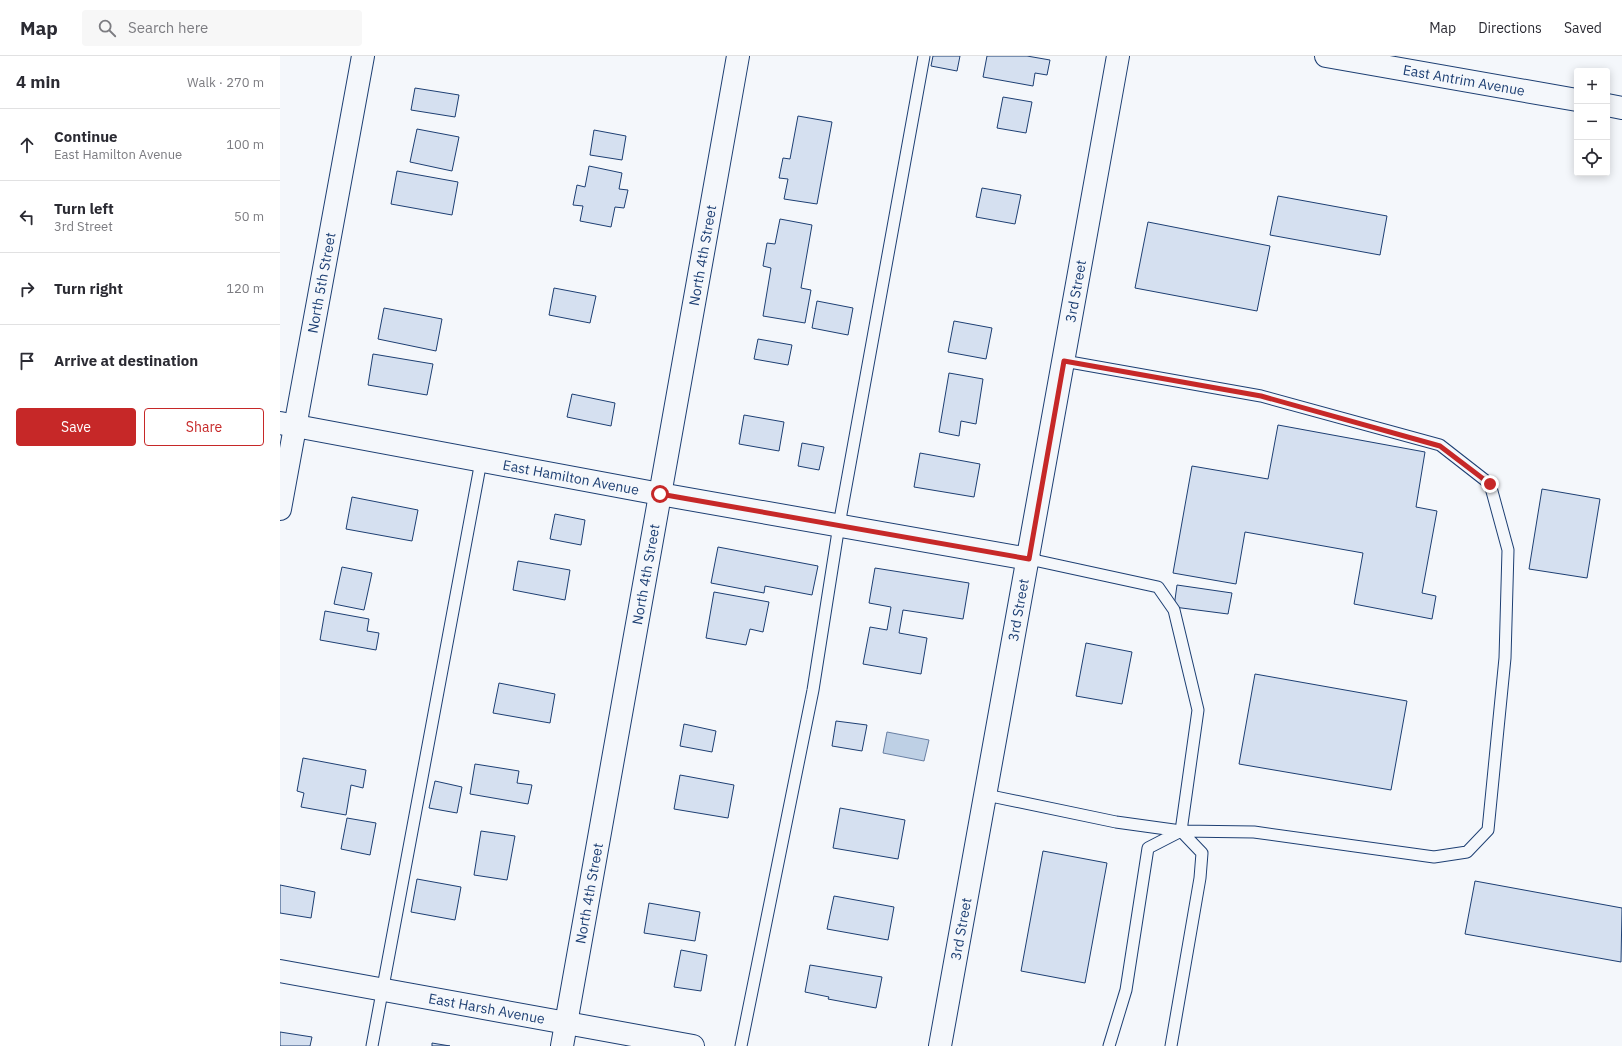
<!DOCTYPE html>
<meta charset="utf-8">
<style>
body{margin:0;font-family:"IBM Plex Sans",sans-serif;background:#f7f7f7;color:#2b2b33}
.controls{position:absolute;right:12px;top:12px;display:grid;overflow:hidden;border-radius:4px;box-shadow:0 2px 10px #0003}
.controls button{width:36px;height:36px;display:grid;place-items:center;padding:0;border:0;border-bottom:1px solid #e1e1e2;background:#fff;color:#2b2b33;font:20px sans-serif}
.stop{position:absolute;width:12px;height:12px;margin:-9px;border:3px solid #c62828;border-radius:50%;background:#fff}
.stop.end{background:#c62828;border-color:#fff;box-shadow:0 1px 4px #0008}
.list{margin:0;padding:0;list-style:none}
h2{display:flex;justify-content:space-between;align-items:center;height:52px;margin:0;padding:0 16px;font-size:17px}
h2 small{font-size:13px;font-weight:400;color:#7c7c81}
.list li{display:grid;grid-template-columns:26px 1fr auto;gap:12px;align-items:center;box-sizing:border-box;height:72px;padding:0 16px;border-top:1px solid #e1e1e2}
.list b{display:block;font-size:15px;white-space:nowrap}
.list p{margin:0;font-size:13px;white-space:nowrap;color:#7c7c81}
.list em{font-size:13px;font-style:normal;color:#7c7c81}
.actions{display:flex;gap:8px;padding:12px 16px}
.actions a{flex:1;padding:9px 0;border:1px solid #c62828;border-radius:4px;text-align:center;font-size:14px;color:#c62828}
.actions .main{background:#c62828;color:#fff}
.icon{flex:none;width:22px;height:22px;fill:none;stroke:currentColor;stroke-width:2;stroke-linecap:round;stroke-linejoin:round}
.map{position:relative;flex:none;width:1342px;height:990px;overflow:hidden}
header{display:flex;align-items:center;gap:24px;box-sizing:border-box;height:56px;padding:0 20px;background:#fff;border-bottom:1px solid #e1e1e2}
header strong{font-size:19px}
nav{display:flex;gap:22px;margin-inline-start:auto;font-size:14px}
.search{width:280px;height:36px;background:#f7f7f7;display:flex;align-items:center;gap:10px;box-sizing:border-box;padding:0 14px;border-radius:4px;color:#7c7c81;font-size:15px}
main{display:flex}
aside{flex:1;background:#fff}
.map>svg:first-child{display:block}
.water{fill:#bed0e5;stroke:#687fa3}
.building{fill:#d5e0f0;stroke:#1d3f73}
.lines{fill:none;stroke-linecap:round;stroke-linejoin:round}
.lane-casing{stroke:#1d3f73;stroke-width:13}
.street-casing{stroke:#1d3f73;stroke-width:24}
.lane{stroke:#f4f7fb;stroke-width:11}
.street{stroke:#f4f7fb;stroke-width:22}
.route{stroke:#c62828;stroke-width:5}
.labels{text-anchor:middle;stroke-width:3;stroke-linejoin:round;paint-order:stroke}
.street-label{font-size:14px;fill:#1d3f73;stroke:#f4f7fb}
</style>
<header>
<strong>Map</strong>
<div class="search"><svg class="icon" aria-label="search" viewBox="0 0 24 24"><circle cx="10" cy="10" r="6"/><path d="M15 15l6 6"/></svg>Search here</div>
<nav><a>Map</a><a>Directions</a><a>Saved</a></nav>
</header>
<main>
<aside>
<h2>4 min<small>Walk · 270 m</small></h2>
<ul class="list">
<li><svg class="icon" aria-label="ahead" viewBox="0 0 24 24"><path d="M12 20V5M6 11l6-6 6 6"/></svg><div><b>Continue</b><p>East Hamilton Avenue</p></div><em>100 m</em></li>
<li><svg class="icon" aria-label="left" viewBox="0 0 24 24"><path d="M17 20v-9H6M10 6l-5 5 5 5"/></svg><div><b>Turn left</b><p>3rd Street</p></div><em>50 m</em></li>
<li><svg class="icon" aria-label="right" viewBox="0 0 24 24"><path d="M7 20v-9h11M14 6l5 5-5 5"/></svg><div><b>Turn right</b></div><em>120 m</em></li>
<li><svg class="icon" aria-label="arrive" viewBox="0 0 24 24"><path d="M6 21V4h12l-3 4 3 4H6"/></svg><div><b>Arrive at destination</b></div></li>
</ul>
<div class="actions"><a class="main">Save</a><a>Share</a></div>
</aside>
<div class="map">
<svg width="1342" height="990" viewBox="0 0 1342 990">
<rect width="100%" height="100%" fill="#f4f7fb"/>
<path class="water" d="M607,676L649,684L644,705L603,697Z"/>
<path class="building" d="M653,0H680L677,15L651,10Z
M707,0H747L770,4L767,19L755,17L753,30L703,21Z
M135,32L179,39L175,61L131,54Z
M723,41L752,46L746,77L717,72Z
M518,60L552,66L537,148L504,143L508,123L499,122L503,102L510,103Z
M137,73L179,81L172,115L130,106Z
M314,74L346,80L342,104L310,99Z
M309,110L342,117L339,133L348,134L344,152L335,151L331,171L300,165L303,150L293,149L297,129L305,131Z
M117,115L178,126L172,159L111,148Z
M702,132L741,139L735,168L696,161Z
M998,140L1107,160L1100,199L990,179Z
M500,163L532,169L521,232L531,234L525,267L483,260L491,212L483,210L487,187L495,188Z
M868,166L990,190L977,255L855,232Z
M274,232L316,240L310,267L269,259Z
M537,245L573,252L568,279L532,272Z
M104,252L162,263L156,295L98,283Z
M674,265L712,272L706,303L668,296Z
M478,283L512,289L508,309L474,303Z
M93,298L153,308L147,339L88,329Z
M669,317L703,323L696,368L681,365L679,380L659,376Z
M292,338L335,347L331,370L287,361Z
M464,359L504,366L499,395L459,388Z
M998,369L1145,396L1136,451L1157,455L1142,537L1156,540L1152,563L1074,548L1083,497L965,476L956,528L893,517L912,410L988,423Z
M522,387L544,391L539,414L518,410Z
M640,397L700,408L694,441L634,431Z
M1262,433L1320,443L1307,522L1249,513Z
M72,441L138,454L132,485L66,473Z
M275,458L305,464L301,489L270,483Z
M438,491L538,510L532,539L485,530L484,537L431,527Z
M238,505L290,514L285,544L233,534Z
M62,511L92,517L84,554L54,548Z
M595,512L689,527L683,563L623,554L619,577L647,582L641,618L583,608L590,571L607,574L611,551L589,547Z
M897,529L952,537L948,558L894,551Z
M434,536L489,546L483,576L470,573L466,589L426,582Z
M45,555L89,563L87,575L99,577L96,594L40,584Z
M806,587L852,596L842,648L796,640Z
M975,618L1127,645L1111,734L959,708Z
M219,627L275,638L270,667L213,657Z
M556,665L587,669L582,695L552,690Z
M404,668L436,675L432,696L400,690Z
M23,702L86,714L83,732L71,729L66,759L21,751L24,737L17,735Z
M195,708L239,715L237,727L252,729L248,748L190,738Z
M400,719L454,729L448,762L394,753Z
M155,725L182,731L177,757L149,752Z
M560,752L625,764L618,803L553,792Z
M67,762L96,767L90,799L61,793Z
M201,775L235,780L227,824L194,819Z
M763,795L827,807L805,927L741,915Z
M137,823L181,831L175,864L131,856Z
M1195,825L1342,852L1341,906L1185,878Z
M0,829L35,836L31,862L0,857Z
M554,840L614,851L608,884L547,873Z
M369,847L420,856L415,885L364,877Z
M401,894L427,899L421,935L394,931Z
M530,909L602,921L596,952L548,943L549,941L525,936Z
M0,976L32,981L30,990H0Z
M152,987L170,990H152Z"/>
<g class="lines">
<defs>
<path id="lane" d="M749,503L878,531L894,554L918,654L901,775
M706,739L836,766L901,775L974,776L1154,801L1187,796L1208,774L1225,602L1228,494L1210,428L1160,389L981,340L784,305
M92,990L201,405
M461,990L533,634L559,469L644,0
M829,990L846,934L868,792L901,775
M891,990L920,822L922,797L901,775"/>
<g id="street">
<path id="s1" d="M1046,0L1297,44"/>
<path d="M1327,49L1342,52"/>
<path id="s2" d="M0,367L380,438L749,503"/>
<path id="s3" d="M0,453L83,0"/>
<path id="s4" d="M0,915L413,990"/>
<path id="s5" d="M282,990L458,0"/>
<path id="s6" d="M660,990L838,0"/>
</g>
</defs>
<use href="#lane" class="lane-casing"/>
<use href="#street" class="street-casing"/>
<use href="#lane" class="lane"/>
<use href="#street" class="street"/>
</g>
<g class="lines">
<path class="route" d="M380,438L749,503L784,305L981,340L1160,390L1210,428"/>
</g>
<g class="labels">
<g class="street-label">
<text dy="5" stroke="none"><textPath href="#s1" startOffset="140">East Antrim Avenue</textPath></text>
<text dy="5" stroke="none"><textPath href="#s5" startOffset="803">North 4th Street</textPath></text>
<text dy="5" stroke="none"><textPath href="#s3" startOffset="230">North 5th Street</textPath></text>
<text dy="5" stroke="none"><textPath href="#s6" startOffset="767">3rd Street</textPath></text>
<text dy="5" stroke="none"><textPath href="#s2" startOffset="296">East Hamilton Avenue</textPath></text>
<text dy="5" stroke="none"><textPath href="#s5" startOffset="479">North 4th Street</textPath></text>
<text dy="5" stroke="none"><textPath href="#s6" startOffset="443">3rd Street</textPath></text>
<text dy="5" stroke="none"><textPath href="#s5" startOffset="155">North 4th Street</textPath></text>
<text dy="5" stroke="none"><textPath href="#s6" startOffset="119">3rd Street</textPath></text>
<text dy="5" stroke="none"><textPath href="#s4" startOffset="210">East Harsh Avenue</textPath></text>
</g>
</g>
</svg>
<div class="controls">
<button>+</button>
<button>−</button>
<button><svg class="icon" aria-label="locate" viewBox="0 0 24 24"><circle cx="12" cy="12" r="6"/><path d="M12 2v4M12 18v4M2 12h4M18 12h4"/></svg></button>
</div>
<div class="stop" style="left:380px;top:438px"></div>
<div class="stop end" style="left:1210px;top:428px"></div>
</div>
</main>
